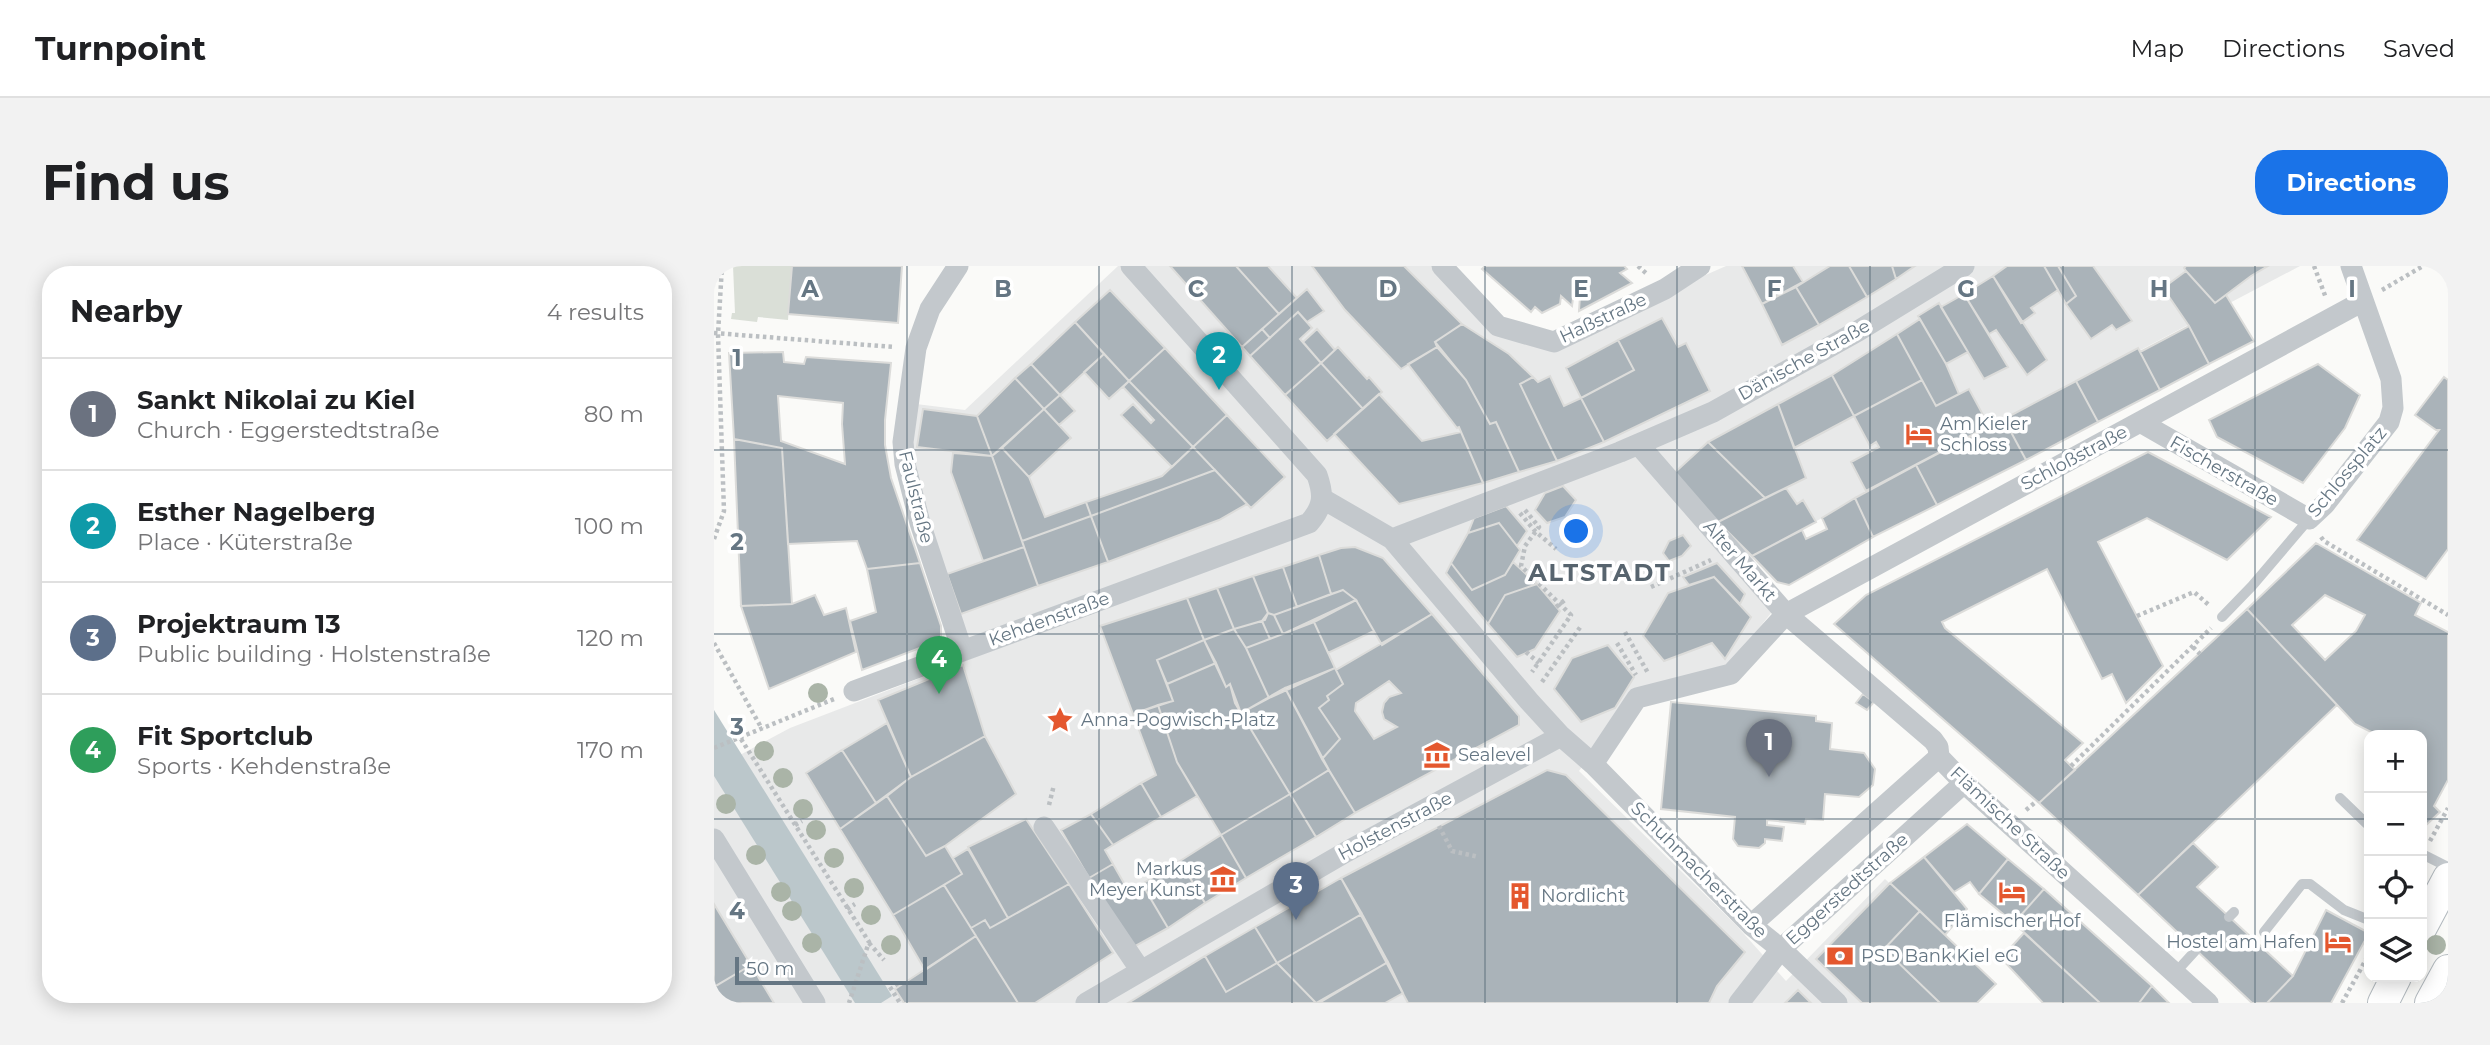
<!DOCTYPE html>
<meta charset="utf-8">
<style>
body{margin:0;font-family:Montserrat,sans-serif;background:#f2f2f2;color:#202124}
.controls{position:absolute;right:21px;bottom:21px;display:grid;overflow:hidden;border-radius:14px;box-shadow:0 4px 18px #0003}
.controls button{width:63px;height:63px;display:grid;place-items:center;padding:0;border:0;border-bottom:2px solid #e0e0e0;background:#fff;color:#202124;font:35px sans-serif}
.scale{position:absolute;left:21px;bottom:18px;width:192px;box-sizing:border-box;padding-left:7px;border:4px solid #657683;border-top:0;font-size:19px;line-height:24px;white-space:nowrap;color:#657683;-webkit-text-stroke:5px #fff;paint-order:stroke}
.you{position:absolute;left:863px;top:266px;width:24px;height:24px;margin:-18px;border:5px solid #fff;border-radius:50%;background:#1a73e8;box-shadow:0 0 0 10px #1a73e833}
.badge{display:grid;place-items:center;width:46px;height:46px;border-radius:50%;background:#1a73e8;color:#fff;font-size:23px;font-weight:700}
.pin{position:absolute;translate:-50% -58px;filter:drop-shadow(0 2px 4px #0008)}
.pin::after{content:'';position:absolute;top:37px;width:24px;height:21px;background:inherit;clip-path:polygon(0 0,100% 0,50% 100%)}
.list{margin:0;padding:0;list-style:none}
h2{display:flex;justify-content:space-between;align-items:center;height:91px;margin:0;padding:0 28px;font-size:30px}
h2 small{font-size:23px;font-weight:400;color:#757577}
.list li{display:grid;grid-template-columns:46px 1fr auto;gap:21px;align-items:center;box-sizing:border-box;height:112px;padding:0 28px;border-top:2px solid #e0e0e0}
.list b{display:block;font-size:26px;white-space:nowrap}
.list p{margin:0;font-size:23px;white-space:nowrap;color:#757577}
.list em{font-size:23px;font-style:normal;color:#757577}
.icon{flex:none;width:38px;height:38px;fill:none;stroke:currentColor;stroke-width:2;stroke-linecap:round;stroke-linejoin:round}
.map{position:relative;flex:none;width:1734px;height:737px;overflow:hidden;border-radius:28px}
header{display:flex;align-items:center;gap:42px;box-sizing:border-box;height:98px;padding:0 35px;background:#fff;border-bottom:2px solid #e0e0e0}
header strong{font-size:33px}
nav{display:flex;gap:38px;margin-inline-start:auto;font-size:24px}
.intro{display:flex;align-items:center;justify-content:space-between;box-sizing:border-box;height:168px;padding:0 42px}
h1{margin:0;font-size:49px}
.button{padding:18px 32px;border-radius:28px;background:#1a73e8;color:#fff;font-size:24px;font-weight:700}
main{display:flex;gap:42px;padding:0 42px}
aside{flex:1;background:#fff;border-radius:28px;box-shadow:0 4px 18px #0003}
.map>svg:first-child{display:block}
.built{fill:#e8e9e9}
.green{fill:#dadfd7}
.water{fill:#bbc7cb}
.building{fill:#aab3b9;stroke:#dcdcda;stroke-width:2;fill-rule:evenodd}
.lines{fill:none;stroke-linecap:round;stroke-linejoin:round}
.secondary-casing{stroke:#b3babf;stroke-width:32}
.path{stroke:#bbbfc2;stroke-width:4.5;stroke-dasharray:3.5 3.5;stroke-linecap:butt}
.lane{stroke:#c3c8cc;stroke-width:10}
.street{stroke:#c3c8cc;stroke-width:21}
.secondary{stroke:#fff;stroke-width:30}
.tree{fill:#aab4a7}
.grid{fill:none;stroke:#657683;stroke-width:2;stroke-opacity:0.55}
.labels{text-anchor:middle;stroke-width:7;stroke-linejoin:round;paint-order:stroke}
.street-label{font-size:18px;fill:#657683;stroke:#fff}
.poi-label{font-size:18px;fill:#657683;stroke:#fff;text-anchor:start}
.district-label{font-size:24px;font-weight:bold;letter-spacing:2px;fill:#57646e;stroke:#fff}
.grid-label{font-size:23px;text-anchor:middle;font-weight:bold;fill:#657683;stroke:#fff;stroke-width:7;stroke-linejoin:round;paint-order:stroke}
</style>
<header>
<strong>Turnpoint</strong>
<nav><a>Map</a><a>Directions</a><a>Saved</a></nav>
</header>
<div class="intro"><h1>Find us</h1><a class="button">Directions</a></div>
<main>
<aside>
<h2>Nearby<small>4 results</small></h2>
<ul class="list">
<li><span class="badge" style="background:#6b7280">1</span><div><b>Sankt Nikolai zu Kiel</b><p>Church · Eggerstedtstraße</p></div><em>80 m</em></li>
<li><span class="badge" style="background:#0f9aa8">2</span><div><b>Esther Nagelberg</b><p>Place · Küterstraße</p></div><em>100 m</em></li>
<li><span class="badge" style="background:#5c6f8a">3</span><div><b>Projektraum 13</b><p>Public building · Holstenstraße</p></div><em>120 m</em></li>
<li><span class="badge" style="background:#2e9e5b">4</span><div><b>Fit Sportclub</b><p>Sports · Kehdenstraße</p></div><em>170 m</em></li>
</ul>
</aside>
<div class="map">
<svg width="1734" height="737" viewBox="0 0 1734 737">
<rect width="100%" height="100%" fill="#fafaf8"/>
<path class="built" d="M404,0H728L784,60L840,76L1012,0H1586L1038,289L1057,347L1015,400L921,424L865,505L1022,659L1072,715L1171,613L1282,718L1263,737H0V503L76,462L261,391L211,257L196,180L202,138L251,144Z"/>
<path class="green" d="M19,0H78L74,54L44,51L43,56L17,53L18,47H21Z"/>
<path class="water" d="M0,444L178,730L167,737H141L0,510Z"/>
<path class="building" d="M78,0H188L184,57L74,48Z
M456,0H522L565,48L528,81Z
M522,0H554L583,32L565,48Z
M598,0H690L748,58L721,76L723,81L687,103L631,44Z
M771,0H910L913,3L906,7L918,17L865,45L866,30L860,25L858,40L847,30L846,38L828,47L821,41L817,46L768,3Z
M1028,0H1079L1089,16L1048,38Z
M1116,0H1135L1153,31L1105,59L1082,21Z
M1135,0H1178L1182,13L1153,31Z
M1178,0H1201L1182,13Z
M1293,0H1330L1344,24L1317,42L1321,47L1307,57L1279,10Z
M1330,0H1344L1362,30L1352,38Z
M1344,0H1379L1418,55L1402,64L1398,59L1377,73L1352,38L1362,30Z
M1472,0H1554L1537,10L1501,37L1472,5L1470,2Z
M1472,5L1501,37L1512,29L1540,75L1495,98L1475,60L1449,22Z
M1279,10L1333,94L1313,109L1282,64L1275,68L1250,28Z
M1082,21L1105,59L1068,79L1048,38Z
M593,23L610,45L593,56L584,46L556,72L548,63Z
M396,24L451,82L415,115L361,56Z
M1250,28L1294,101L1270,113L1227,41Z
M1225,37L1254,86L1232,98L1204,50Z
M584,46L598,62L586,73L607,97L571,129L536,90Z
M948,52L964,81L972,77L996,125L890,176L867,132L920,104L904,74Z
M1206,53L1232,98L1245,128L1222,140L1183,68Z
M361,56L390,88L346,129L317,98Z
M748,58L795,88L819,111L806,118L843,195L805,206L782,156L776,158L752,114L721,76Z
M1475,60L1495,98L1446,124L1426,86Z
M548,63L556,72L536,90L528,81Z
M603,63L621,84L607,97L589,76Z
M1183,68L1208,114L1140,150L1118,109Z
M904,74L920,104L867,132L852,102Z
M624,81L653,113L655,111L668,126L649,143L607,97Z
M723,81L752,114L776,158L782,156L805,206L769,217L745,161L743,162L694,98Z
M451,82L513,149L479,181L415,115Z
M1424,82L1446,124L1384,156L1362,115Z
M69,86L70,96L90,98L92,91L177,97L171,154V179L177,212L206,297L153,303L143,275L74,278L68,182L20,173L15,87ZM64,130L129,137L128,158L131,198L67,175Z
M390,88L415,115L395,133L370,106Z
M607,97L649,143L613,175L571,129Z
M317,98L346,129L330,143L301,112Z
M1604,98L1646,129L1631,162L1589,217L1503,171L1495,154Z
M1118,109L1140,150L1080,182L1064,138Z
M836,110L850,140L867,132L890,176L843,195L806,118L819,111L824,116Z
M1730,111L1734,114V283L1712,313L1643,274L1725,164H1722L1701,149Z
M301,112L330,143L278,190L263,150Z
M1208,114L1222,140L1255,123L1275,160L1152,225L1137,196L1165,181L1162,176L1156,180L1140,150Z
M415,115L479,181L458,201L407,149L419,138L437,157L440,154L409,121Z
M1362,115L1384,156L1312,194L1290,153Z
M665,128L708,175L747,166L769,217L685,238L620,168Z
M346,129L361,145L345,159L330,143Z
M1064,138L1092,212L1051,232L994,176Z
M209,143L263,150L278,190L203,181Z
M330,143L357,172L315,211L288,182Z
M513,149L571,211L537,242L479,181Z
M1290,153L1312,194L1223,239L1202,199Z
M20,173L68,182L78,338L27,340Z
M994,176L1051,232L1004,256L958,209Z
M479,181L501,204L377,250L372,236L448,210Z
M288,182L315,211L331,251L372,236L377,250L308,275L278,190Z
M1434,186L1557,251L1513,294L1433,252L1384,276L1449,400L1412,437L1398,408L1388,413L1333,303L1228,356L1231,362L1369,477L1351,494L1361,504L1325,537L1120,358L1152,329Z
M239,187L278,190L310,281L269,295L237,206Z
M1202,199L1223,239L1159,271L1141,232Z
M501,204L533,238L505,254L394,296L377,250Z
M849,220L862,234L851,251L833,257L821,244L831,227Z
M1072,222L1083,238L1089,234L1102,256L1038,290L1004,256Z
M1141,232L1159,271L1075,319L1063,316L1038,290L1088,264L1092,273L1113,263L1108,252Z
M792,240L813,265L803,280L785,257L754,267L760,252Z
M377,250L394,296L324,320L308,275Z
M785,257L806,284L791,309L758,324L737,297L754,267Z
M969,269L977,280L968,290L955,295L949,287L955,275Z
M1602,277L1707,337L1701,349L1734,366V514L1720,540L1726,546L1708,563V469H1663L1641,458L1533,343ZM1611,329L1651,349L1642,365L1611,394L1578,359Z
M310,281L324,320L247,348L233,308Z
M641,281L669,292L718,348L668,379L642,334L629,324L617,328L605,289L627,282Z
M605,289L617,328L583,341L569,301Z
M799,296L823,318L791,329L774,358L732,307L737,297L758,324L791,309Z
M206,297L227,360V374L148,404L136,355L162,346L153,303Z
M1003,297L1031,328L1026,338L1000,311L975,319L969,311Z
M569,301L583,341L560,349L554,347L539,310Z
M539,310L554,347L551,354L520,363L503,322Z
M1000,311L1037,351L1011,393L998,377L950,395L929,370L954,327Z
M823,318L846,345L821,383L803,391L774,358L791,329Z
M503,322L520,363L490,374L473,332Z
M629,324L642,334L569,368L560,349Z
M101,329L110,349L132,342L142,386L55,423L27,340L78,338Z
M473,332L490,374L443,394L459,435L419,448L386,360Z
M642,334L660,365L614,387L600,356Z
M1533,343L1623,439L1424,629L1325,537Z
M554,347L560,349L569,368L556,373L548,355Z
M718,348L805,450V459L641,547L608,493L626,473L605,442L615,434L613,430L629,418L622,404ZM675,415L687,427L675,431L670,437L668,446L670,453L683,461L660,473L641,445L642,437Z
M548,355L556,373L532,382L520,363Z
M600,356L621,402L555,432L532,382Z
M520,363L532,382L555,432L527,447L516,418L512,421L490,374Z
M490,374L502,397L453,418L443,394Z
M894,379L920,411L901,442L867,456L840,423L858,392Z
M502,397L512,421L516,418L521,437L576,528L507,569L463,496L444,439L459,435L453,418Z
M249,399L271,470L197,511L164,434Z
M621,402L629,418L613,430L615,434L605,442L626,473L608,493L571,422Z
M571,422L615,504L576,528L527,447Z
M1149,428L1160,436L1153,444L1142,437Z
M957,436L1102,450V455L1118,457L1116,483L1150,487L1161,503L1159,519L1145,531L1111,528L1109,554L1092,553L1091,558L1053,554V559L1070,561L1068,575L1051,573V577L1045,582L1024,580L1019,573L1021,551L947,543Z
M444,439L463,496L483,530L447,551L427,517L442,509L419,448Z
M173,457L197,511L162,537L128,484Z
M271,470L302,528L231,580L212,590L173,530L197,511Z
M128,484L162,537L126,563L92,507Z
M615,504L641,547L602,571L576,528Z
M833,504L852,509L1031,686L1003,720L995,737H694L627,612Z
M427,517L447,551L399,579L377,548Z
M576,528L602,571L532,612L507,569Z
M173,530L212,590L231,580L248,608L179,649L126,563Z
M377,548L399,579L391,584L399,598L375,612L347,564Z
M312,553L355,618L294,652L254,581Z
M1253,558L1294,593L1265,628L1256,616L1240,626L1210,591Z
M507,569L532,612L491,637L466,595Z
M1479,577L1504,601L1483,621L1579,710L1553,737H1538L1424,629Z
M254,583L294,652L276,662L271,654L257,662L230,619L248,608L239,592Z
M1210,591L1253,643L1231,669L1176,617Z
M1294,593L1330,623L1300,657L1265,628Z
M466,595L491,637L454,662L428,618Z
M399,598L415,626L428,618L454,662L416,683L375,612Z
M627,612L648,648L563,697L541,661Z
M1176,617L1206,645L1170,683L1226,737H1148L1102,693Z
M355,618L399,687L321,737H304L257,662L271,654L276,662Z
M230,619L262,670L211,704L179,649Z
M1330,623L1438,720L1425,737H1386L1300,657Z
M0,638L37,699L0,721Z
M1612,644L1655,667L1617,737H1553L1579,710Z
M1206,645L1282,718L1263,737H1226L1170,683Z
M648,648L674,696L602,737L563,697Z
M541,661L563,697L512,726L491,690Z
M1310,667L1386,737H1329L1287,692Z
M262,670L304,737H190L181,723Z
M491,690L512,726L563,697L602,737H414Z
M674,696L689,727L671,737H605Z
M37,699L60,737H0V721Z
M1438,720L1455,737H1425Z
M1084,724L1097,737H1071Z"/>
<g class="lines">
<defs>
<path id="secondary" d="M1708,661L1734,612
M1669,737L1682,711
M1716,737L1734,704"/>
</defs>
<use href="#secondary" class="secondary-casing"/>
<path class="path" d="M924,0L934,9
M1600,0L1612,32
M1668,24L1709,0
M0,67L180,81
M811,244L825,261L811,280L807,300L857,349L818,406
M806,247L821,265L842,283
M1607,271L1610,275L1734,349
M0,273L10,245L4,68L8,0
M937,321L997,294
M842,341L851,334
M1423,350L1480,326L1496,340
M911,366L934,407
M0,377L48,463
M903,377L922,409
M1479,381L1486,388
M812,386L825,397
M828,416L867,360
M27,473L155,676L135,737
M0,482L120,433
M1357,500L1497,362
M335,539L340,519
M1312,544L1323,535
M81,559L88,555
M725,560L738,585L765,591
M1716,575L1734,542
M133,643L141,638
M155,677L170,694
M182,717L185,721
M176,721L186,737
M1628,737L1655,688"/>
<path class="lane" d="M1508,351L1538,320L1595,253
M1626,532L1655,560
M1708,588L1734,601
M1515,651L1520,646
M1550,666L1588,618H1596L1630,644L1655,654
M1461,707L1482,684"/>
<path class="street" d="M244,0L216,43L202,82L189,176L191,198L206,257L248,384
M728,0L784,60L840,76L951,23L986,0
M1426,156L1595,253L1611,238L1675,156L1679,142L1677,113L1637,0
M609,233L678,273L815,435L847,470L879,498L1037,659L1067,683L1123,737
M678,273L906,186L999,146L1144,65L1250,0
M140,425L595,257C610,240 610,229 603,209L417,0
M879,498L923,432L1017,408L1072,348L925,179
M330,561L427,705
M0,573L101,737
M1037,659L1225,491
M372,737L632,586L847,470
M1025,737L1067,683L1250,517
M1494,737L1250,517L1225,491L1224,481L1219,474L1072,348L1649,35"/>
<use href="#secondary" class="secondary"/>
</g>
<g class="tree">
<circle cx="104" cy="427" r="10"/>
<circle cx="50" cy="485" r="10"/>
<circle cx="69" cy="512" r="10"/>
<circle cx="12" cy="538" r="10"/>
<circle cx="89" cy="543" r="10"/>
<circle cx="102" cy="564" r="10"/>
<circle cx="42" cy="589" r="10"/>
<circle cx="120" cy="592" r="10"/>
<circle cx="140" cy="622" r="10"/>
<circle cx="67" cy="626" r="10"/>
<circle cx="78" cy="645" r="10"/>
<circle cx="157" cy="649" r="10"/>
<circle cx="98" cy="677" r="10"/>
<circle cx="177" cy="679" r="10"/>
<circle cx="1722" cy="679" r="10"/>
</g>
<path class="grid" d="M193,0V737M385,0V737M578,0V737M771,0V737M963,0V737M1156,0V737M1349,0V737M1541,0V737M0,184H1734M0,368H1734M0,553H1655M1708,553H1734"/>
<defs>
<symbol id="hotel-bare" viewBox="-9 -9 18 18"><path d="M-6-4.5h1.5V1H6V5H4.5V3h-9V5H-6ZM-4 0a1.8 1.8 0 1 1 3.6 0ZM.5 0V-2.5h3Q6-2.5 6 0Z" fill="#e4572e" stroke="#fff" stroke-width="2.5" paint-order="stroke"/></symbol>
<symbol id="sight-bare" viewBox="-9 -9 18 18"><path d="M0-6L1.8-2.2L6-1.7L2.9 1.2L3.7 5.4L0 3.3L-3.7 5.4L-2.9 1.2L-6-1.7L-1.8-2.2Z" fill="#e4572e" stroke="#fff" stroke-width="2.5" paint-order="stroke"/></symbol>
<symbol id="museum-bare" viewBox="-9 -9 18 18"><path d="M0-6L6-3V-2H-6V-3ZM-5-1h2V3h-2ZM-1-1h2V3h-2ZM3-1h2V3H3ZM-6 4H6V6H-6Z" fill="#e4572e" stroke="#fff" stroke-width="2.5" paint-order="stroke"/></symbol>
<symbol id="building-bare" viewBox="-9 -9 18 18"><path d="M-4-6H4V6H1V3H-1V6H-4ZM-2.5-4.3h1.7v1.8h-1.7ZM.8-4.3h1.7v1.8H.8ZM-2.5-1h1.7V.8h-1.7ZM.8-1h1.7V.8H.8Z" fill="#e4572e" stroke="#fff" stroke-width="2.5" paint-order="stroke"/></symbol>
<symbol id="bank-bare" viewBox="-9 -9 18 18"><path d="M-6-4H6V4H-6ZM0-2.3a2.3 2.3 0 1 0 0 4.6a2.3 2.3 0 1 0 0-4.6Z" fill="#e4572e" stroke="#fff" stroke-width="2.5" paint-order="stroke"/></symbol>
</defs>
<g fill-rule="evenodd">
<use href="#hotel-bare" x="1186" y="149" width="38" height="38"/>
<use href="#sight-bare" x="327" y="435" width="38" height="38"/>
<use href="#museum-bare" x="704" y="470" width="38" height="38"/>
<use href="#museum-bare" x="490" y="594" width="38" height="38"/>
<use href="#hotel-bare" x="1279" y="607" width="38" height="38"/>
<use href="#building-bare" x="787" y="611" width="38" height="38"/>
<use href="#hotel-bare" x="1605" y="657" width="38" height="38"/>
<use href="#bank-bare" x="1107" y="671" width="38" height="38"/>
</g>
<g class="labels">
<g class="street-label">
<text transform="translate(889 52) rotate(-25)" y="6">Haßstraße</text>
<text transform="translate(1090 94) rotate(-29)" y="6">Dänische Straße</text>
<text transform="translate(1360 192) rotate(-28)" y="6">Schloßstraße</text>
<text transform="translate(1510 205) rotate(30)" y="6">Fischerstraße</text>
<text transform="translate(1633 206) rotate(-50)" y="6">Schlossplatz</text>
<text transform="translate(202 231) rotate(76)" y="6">Faulstraße</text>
<text transform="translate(1026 295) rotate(49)" y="6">Alter Markt</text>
<text transform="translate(335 353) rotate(-20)" y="6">Kehdenstraße</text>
<text transform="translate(1296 557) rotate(43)" y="6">Flämische Straße</text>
<text transform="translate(681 560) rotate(-28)" y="6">Holstenstraße</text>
<text transform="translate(985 604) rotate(45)" y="6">Schuhmacherstraße</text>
<text transform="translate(1133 623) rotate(-42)" y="6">Eggerstedtstraße</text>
</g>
<g class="poi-label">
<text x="1226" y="164">Am Kieler<tspan x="1226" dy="21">Schloss</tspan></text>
<text x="367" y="460">Anna-Pogwisch-Platz</text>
<text x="744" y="495">Sealevel</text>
<text x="488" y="609" text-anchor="end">Markus<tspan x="488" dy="21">Meyer Kunst</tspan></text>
<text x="827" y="636">Nordlicht</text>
<text x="1298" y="661" text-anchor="middle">Flämischer Hof</text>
<text x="1603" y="682" text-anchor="end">Hostel am Hafen</text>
<text x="1147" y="696">PSD Bank Kiel eG</text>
</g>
<g class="district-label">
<text x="886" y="315">ALTSTADT</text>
</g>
</g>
<g class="grid-label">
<text x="96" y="31">A</text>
<text x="289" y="31">B</text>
<text x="482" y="31">C</text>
<text x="674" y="31">D</text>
<text x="867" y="31">E</text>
<text x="1060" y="31">F</text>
<text x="1252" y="31">G</text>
<text x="1445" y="31">H</text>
<text x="1638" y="31">I</text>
<text x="23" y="100">1</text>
<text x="23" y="284">2</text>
<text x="23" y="469">3</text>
<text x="23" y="653">4</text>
</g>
</svg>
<div class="controls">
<button>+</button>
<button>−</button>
<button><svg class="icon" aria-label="locate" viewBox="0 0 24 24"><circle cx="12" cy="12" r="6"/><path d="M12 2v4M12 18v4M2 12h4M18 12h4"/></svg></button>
<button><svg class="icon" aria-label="layers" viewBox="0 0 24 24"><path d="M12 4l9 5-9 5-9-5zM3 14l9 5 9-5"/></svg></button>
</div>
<div class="scale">50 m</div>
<div class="you"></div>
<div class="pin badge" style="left:1055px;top:511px;background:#6b7280">1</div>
<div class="pin badge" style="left:505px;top:124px;background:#0f9aa8">2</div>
<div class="pin badge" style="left:582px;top:654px;background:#5c6f8a">3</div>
<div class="pin badge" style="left:225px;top:428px;background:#2e9e5b">4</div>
</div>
</main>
